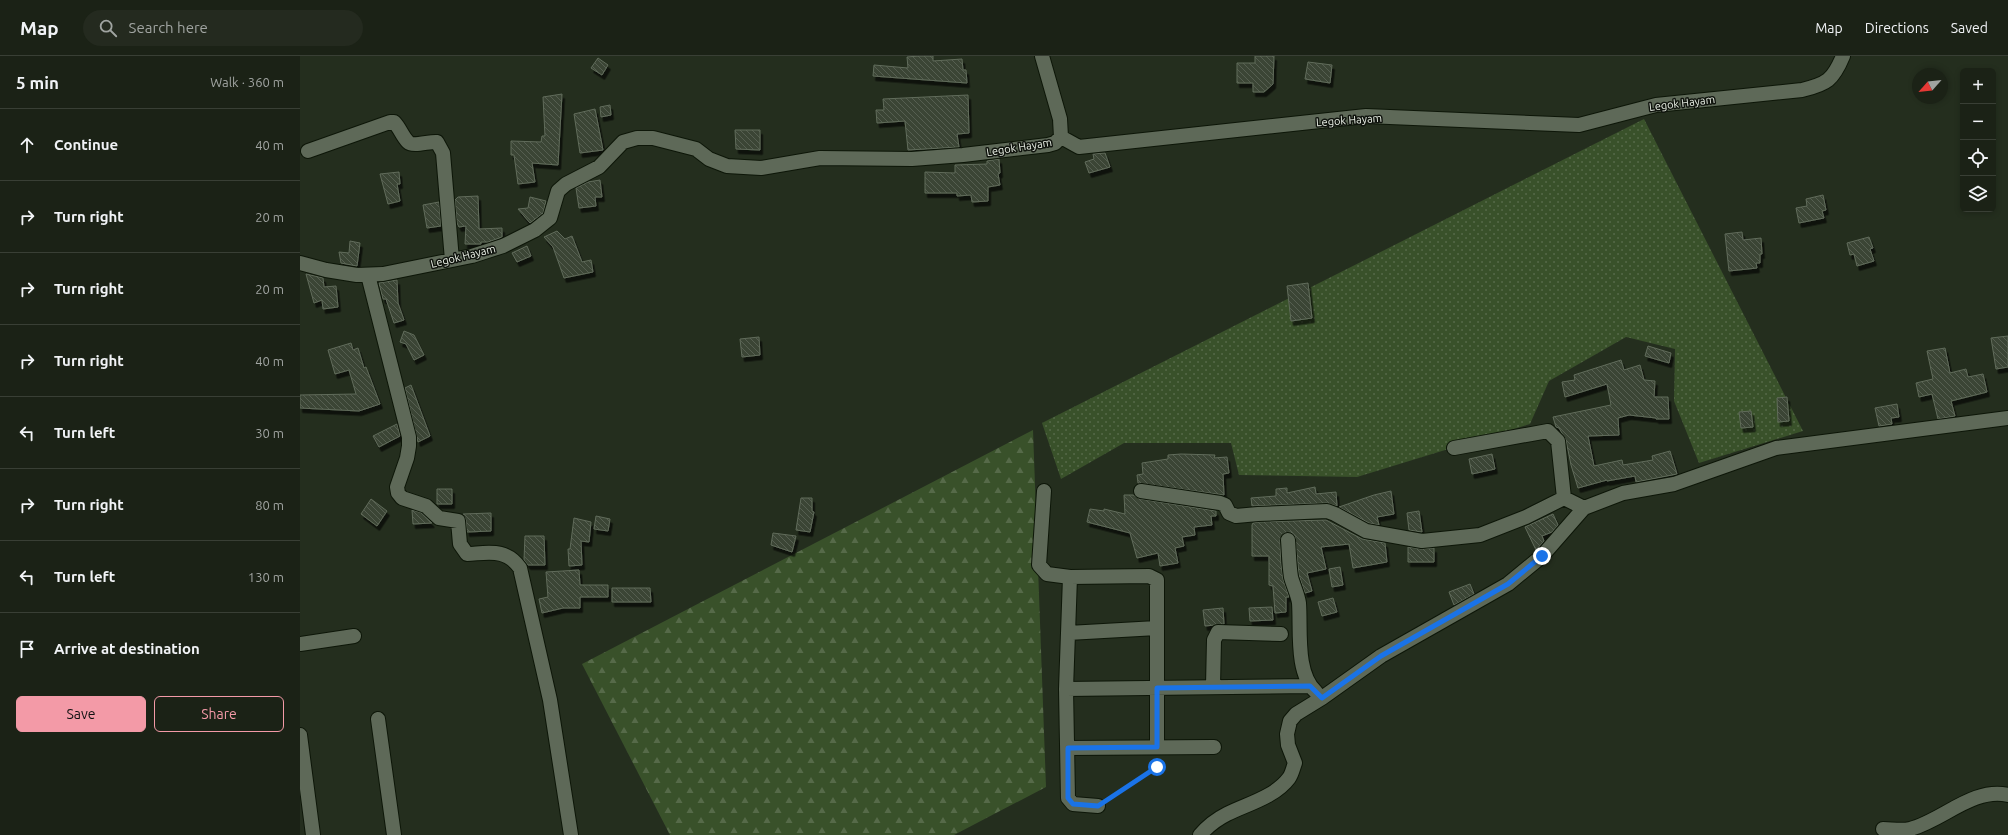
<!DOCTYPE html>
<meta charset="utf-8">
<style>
body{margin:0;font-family:Ubuntu,sans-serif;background:#242a1f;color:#f1f3f6}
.controls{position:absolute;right:12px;top:12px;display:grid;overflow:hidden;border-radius:6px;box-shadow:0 2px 6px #0003}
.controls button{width:36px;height:36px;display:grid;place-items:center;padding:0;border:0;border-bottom:1px solid #393f35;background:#1b2216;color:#f1f3f6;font:20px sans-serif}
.compass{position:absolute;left:1612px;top:12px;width:36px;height:36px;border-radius:50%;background:#1b2216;box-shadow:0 2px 6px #0003;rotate:243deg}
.stop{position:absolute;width:12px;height:12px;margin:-9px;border:3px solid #1a73e8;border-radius:50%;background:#fff}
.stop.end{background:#1a73e8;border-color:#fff;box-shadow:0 1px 4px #0008}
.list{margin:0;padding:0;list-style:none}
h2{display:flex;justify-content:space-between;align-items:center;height:52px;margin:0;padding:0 16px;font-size:17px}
h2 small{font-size:13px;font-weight:400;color:#a0a4a1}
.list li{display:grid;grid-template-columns:26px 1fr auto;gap:12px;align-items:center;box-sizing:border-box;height:72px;padding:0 16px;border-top:1px solid #393f35}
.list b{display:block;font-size:15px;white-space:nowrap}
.list em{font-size:13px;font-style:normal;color:#a0a4a1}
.actions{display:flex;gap:8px;padding:12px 16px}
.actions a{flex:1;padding:9px 0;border:1px solid #f39aa7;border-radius:6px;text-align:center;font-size:14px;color:#f39aa7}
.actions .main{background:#f39aa7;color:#111}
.icon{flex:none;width:22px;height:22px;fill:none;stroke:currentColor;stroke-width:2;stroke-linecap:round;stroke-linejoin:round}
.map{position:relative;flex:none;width:1708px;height:779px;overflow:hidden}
header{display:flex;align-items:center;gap:24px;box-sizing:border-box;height:56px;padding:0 20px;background:#1b2216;border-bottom:1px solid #393f35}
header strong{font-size:19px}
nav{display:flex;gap:22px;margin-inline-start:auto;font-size:14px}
.search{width:280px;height:36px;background:#242a1f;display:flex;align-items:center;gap:10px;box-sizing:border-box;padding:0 14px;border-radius:22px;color:#a0a4a1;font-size:15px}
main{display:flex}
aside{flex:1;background:#1b2216}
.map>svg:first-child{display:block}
.grass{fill:url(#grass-dots)}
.forest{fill:url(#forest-firs)}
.building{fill:url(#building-back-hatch);stroke:#616c5b;filter:url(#shadow)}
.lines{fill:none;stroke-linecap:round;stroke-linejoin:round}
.minor-casing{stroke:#0d1608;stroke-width:16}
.path{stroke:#858d80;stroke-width:2.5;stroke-dasharray:3 2;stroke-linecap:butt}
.minor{stroke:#5e6958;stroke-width:14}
.route{stroke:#1a73e8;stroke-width:5}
.labels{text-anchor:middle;stroke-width:3;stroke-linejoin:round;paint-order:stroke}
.street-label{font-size:11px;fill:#ebf1e7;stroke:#10140e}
</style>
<header>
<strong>Map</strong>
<div class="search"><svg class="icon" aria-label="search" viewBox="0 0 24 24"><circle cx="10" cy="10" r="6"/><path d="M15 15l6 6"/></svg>Search here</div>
<nav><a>Map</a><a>Directions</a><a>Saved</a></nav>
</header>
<main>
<aside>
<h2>5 min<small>Walk · 360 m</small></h2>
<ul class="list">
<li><svg class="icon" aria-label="ahead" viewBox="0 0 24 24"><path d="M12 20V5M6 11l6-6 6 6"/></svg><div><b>Continue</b></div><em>40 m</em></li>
<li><svg class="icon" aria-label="right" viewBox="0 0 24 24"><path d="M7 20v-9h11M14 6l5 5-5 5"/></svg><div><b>Turn right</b></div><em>20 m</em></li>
<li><svg class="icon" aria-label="right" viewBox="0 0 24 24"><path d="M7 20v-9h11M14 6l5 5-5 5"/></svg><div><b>Turn right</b></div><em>20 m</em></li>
<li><svg class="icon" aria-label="right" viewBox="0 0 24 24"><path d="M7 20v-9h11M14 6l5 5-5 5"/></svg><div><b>Turn right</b></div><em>40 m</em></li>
<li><svg class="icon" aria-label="left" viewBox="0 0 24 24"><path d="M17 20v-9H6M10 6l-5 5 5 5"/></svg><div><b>Turn left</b></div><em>30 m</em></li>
<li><svg class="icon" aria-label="right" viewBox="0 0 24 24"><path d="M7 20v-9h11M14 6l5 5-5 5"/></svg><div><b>Turn right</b></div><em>80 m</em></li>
<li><svg class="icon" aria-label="left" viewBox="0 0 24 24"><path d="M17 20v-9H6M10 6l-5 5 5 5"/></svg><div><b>Turn left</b></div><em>130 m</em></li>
<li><svg class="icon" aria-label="arrive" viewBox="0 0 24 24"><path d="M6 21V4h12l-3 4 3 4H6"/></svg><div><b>Arrive at destination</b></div></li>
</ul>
<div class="actions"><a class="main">Save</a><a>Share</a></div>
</aside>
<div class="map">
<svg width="1708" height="779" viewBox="0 0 1708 779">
<defs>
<pattern id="grass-dots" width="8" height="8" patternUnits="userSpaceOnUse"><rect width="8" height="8" fill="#39512a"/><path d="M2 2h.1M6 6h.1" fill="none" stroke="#566a49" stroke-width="1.8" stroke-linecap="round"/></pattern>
<pattern id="forest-firs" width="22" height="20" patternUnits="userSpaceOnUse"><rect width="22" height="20" fill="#39512a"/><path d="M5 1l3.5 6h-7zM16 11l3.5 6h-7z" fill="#566a49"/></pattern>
<pattern id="building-back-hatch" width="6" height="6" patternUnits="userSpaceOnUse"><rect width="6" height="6" fill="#3a4434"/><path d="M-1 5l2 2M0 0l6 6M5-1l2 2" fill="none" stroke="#575f51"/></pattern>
<filter id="shadow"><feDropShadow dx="2.5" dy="4.5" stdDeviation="0" flood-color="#0009"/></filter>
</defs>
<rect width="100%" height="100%" fill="#242e1e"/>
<path class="grass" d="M1344,63L1503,375L1399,407L1374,345L1375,293L1326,281L1249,325L1230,368L1057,421L939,419L931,387H824L761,423L742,367Z"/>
<path class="forest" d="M733,374L746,731L654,779H370L282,608Z"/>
<path class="building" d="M619,0H633V5L662,3L663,14H666L667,27L573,20L574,9L608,12L607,1Z
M955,0H974L973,28L964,36H953V27H937V7H955Z
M298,2L308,9L302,19L291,12Z
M1008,6L1032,9L1030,27L1005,23Z
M262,38L258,109L232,107L235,126L218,128L214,99H211V85L241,86L242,80H245L243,41Z
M668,39L669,77L657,78L659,91L608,94L605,65L577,67L576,54H584L583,43Z
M310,49L311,59L301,61L300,51Z
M295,53L303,94L280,97L274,58Z
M435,74H460V94L436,93Z
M805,97L810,111L789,117L785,106L794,103L793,98Z
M699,103L700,117L698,118L700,129L688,131V145L672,146L671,139L657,140V137H625V116L655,117V109L687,108V105Z
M99,116L100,128H97L100,145L88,148L80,118Z
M300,124L302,141H295L296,150L279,152L276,132L288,126Z
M1523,139L1526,154L1522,155L1524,162L1499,167L1496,152L1507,150L1506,143Z
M178,140L179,173L202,172V181L188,186H181V188H165L166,170L159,171L157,167L155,144L158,141Z
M230,141L246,145L243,157L230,167L218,153L228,152Z
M139,146L141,170L127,172L123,149Z
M257,175L265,183L272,180L282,206L291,204L293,216L264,222L253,191L244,181Z
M1442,176L1443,184L1461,182L1462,198H1460V207H1456L1457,212L1429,215L1425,178Z
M1569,181L1573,192L1570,193L1574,205L1557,210L1554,198L1550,199L1547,187Z
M50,185L60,187L57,210L41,207L39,196L49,197Z
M227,190L231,200L217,206L212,197Z
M6,218L23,222L24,231L36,230L38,251L23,253L22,244L14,247Z
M97,224L98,247L104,264L94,267L86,243H83L79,227Z
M1008,227L1012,262L991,265L987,230Z
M104,275L114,279L124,299L114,304L106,288L100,286Z
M1708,280V311L1696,313L1691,282Z
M459,281L460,299L442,301L440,283Z
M51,287L53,294L58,292L64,312L66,311L80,348L59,355L0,352V339L56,338L49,314L35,318L28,294Z
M1348,290L1371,297L1369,307L1345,300Z
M1645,292L1650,317L1666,313L1668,321L1683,318L1687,336L1651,345L1655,360L1638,363L1632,338L1619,341L1616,327L1633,323L1627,295Z
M1321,304L1324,314L1340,309L1344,324L1355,325L1354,341H1368L1369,363H1356V362L1329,359L1318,362L1319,379L1288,380L1294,410L1322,404L1323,409L1353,404L1352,400L1370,395L1377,418L1336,426L1335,420L1307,425V424L1278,432L1271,409L1266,384L1259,372L1256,371L1253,361L1311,349L1307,328L1265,341L1262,326L1275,324L1274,319Z
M111,329L130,380L118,386L105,332Z
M1487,341L1489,365L1478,366L1477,342Z
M1597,348L1599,361L1591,362L1592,368L1579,370L1575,352Z
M1451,355L1453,371L1441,372L1439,356Z
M97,368L100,380L79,391L73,380Z
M881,398L915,399L914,402L927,401L929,417L923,418L924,439L838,427L837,419L843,418L842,407L868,403V399Z
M1192,398L1195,413L1172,418L1169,403Z
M1015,431L1016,438L1036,436L1037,450L1027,447L952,450L951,442L976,440V433L987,432V437Z
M137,433H152V448H137Z
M1091,435L1094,458L1077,461L1079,469L1069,467L1039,451L1074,439Z
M824,439H833L840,443L916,455V460H911L912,469L894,471L895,479L882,481L884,490L875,492L878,507L860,510L858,497L837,502L830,477L787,466L790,453L804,455V453L825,458Z
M501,442H512V455L514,456L510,476L496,474Z
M71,443L87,455L77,470L61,458Z
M112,454L122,457L132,467L113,468Z
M1119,455L1122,476L1109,474L1107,457Z
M191,457V475L167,476L166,464L163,458Z
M1253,458L1258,469L1252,476L1242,480L1244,485L1236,494L1225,471Z
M296,460L310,463L308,475L294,473Z
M274,462L291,466L289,486L281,485L282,509L269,510L268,493H270Z
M1026,464L1062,483L1085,487L1087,506L1053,512L1049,488L1021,491L1026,513L1007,517L1012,535L1005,537L999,519L995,480L991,476L984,477L980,484L981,508L983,523L989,541H986V556L975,557L973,530L969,529V500H952V469L953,467L959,466Z
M473,477L496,480L492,496L471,489Z
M225,480H244L245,509H228L224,504Z
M1108,491L1121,493L1134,492V506H1108Z
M1040,511L1043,529L1032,531L1029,513Z
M279,514L280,529H308V541H280V552H263L242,557L239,543L248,541L246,516Z
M1170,528L1174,538L1154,549L1149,536Z
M312,532H350L351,546H312Z
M1033,542L1037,556L1022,560L1018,546Z
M972,551L973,564L950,565L949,552Z
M923,552L924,568L905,570L903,554Z"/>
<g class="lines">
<defs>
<path id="minor" d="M742,0L760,63L761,81
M761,81L779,91L1066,60L1279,69L1356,49L1502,34C1527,28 1533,24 1543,0
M8,95L90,66H94C100,72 102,80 108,86C113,91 130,85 137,86L143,97L152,204
M0,207L26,214L57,219L83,218L172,200L203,190L235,174L250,162L258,135L266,128L299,111L323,86L337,82H353L396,93L409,103L427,110L461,112L520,102L612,103L663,99L748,89L755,87L761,81
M68,219L109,381V390L107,402L97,431L98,437L102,442L126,450L139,462L158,465L160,488L167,498C189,497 206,492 220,512L250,644L271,779
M1154,392L1248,375L1258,385L1264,442
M744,435L739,509L747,518L770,521L849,520L857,524V691
M841,435L920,447L925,449L929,457L936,460L958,458L1027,455L1035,458L1066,475L1122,485L1180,479L1226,461L1264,442L1284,452
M988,484C989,496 989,509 991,521C993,529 998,539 999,547C1001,573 995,617 1016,636
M770,521L766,633L768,742L773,748L798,750
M768,577L857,572
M0,588L54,580
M913,630L914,584L918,576L981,578
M766,633L1010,630
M78,663L94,779
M0,679L13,779
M768,692L914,691
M1583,773C1591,773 1602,775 1610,773C1642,765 1673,731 1708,739
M900,779C907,771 917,763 927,758C947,748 975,741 989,722C992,718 993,712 995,707L988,689L987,678L990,665L996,658L1022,642L1081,600L1208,528L1242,500L1284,452L1323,437L1374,428L1476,392L1708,362"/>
</defs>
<use href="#minor" class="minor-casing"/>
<path class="path" d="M809,743L857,711V704"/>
<use href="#minor" class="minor"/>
</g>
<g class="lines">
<path class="route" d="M857,711L798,750L773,748L768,742V692L857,691V632L1010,630L1022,642L1081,600L1208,528L1242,500"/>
</g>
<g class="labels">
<g class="street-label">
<text transform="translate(1382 47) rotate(-7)" y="4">Legok Hayam</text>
<text transform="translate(1049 64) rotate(-4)" y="4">Legok Hayam</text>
<text transform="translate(719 91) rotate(-9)" y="4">Legok Hayam</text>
<text transform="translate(163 200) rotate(-14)" y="4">Legok Hayam</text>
</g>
</g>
</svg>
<div class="controls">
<button>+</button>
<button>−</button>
<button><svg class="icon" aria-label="locate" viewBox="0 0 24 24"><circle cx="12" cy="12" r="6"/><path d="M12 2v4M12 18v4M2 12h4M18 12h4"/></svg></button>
<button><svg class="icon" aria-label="layers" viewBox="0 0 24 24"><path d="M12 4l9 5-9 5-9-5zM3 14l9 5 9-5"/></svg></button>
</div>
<svg class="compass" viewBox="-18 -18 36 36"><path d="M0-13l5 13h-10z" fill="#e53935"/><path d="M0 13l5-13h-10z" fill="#a0a4a1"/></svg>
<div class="stop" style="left:857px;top:711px"></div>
<div class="stop end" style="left:1242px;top:500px"></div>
</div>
</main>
